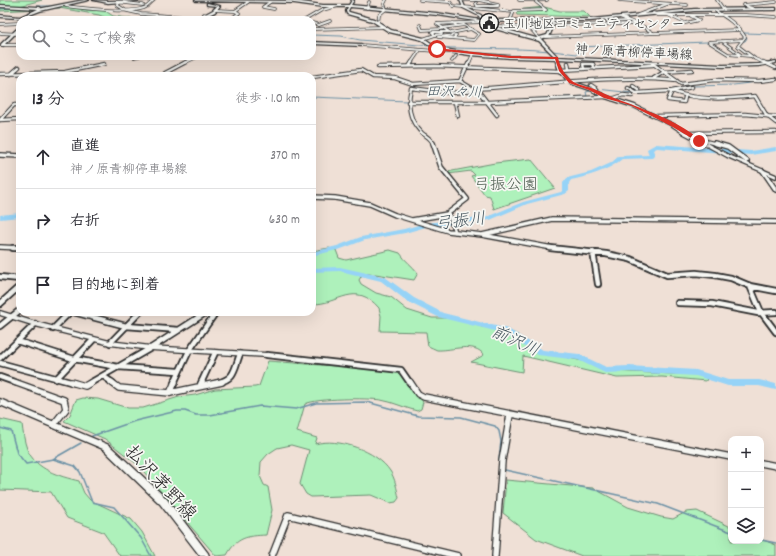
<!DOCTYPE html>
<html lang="ja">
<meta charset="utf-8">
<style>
body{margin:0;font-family:Dekko,"Klee One",sans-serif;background:#f7f7f7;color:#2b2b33}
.controls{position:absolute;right:12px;bottom:12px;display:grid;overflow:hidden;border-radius:8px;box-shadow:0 4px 16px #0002}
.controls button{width:36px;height:36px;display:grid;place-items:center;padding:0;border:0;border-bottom:1px solid #e1e1e2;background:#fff;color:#2b2b33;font:20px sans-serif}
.stop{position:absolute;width:12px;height:12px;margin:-9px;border:3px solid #d93025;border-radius:50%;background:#fff}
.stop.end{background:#d93025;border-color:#fff;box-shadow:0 1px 4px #0008}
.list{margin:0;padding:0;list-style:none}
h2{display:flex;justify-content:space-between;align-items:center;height:52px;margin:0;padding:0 16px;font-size:17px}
h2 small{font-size:13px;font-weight:400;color:#7c7c81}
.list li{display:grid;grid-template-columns:26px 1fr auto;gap:12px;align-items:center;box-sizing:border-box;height:64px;padding:0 16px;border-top:1px solid #e1e1e2}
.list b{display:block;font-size:15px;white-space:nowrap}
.list p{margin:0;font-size:13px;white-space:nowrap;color:#7c7c81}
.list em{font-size:13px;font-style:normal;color:#7c7c81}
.icon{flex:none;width:22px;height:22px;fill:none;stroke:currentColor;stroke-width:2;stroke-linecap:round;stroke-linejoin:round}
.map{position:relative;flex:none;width:776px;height:556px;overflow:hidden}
.search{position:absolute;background:#fff;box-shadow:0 4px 16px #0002;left:16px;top:16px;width:300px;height:44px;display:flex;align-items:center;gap:10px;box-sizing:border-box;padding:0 14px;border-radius:12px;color:#7c7c81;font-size:15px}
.panel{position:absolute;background:#fff;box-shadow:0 4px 16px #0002;left:16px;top:72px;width:300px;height:244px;border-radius:12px}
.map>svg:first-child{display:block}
.built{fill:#ead0c2}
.green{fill:#aef1bb;stroke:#6c8e73}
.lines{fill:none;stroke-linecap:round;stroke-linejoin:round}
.stream-far1{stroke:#6b90a5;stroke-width:1}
.stream{stroke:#6b90a5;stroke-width:1.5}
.river{fill:#96d3f7;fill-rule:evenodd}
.street-far4-casing{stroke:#2b2b2b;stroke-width:3.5}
.street-far3-casing{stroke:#2b2b2b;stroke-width:4.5}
.street-far2-casing{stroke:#2b2b2b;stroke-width:6}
.street-far1-casing{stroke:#2b2b2b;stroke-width:8}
.street-casing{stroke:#2b2b2b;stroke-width:8}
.secondary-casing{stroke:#2b2b2b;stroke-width:2.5}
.street-far4{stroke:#f6f6f2;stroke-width:2}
.street-far3{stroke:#f6f6f2;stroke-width:2.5}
.street-far2{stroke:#f6f6f2;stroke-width:3.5}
.street-far1{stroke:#f6f6f2;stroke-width:4.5}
.street{stroke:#f6f6f2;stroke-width:5.5}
.secondary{fill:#f6f6f2;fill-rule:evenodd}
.route{fill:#d93025}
.labels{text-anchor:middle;stroke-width:3.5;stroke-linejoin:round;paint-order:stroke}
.far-poi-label{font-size:13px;fill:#2b2b2b;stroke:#f6f6f2;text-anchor:start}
.far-street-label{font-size:13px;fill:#2b2b2b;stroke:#f6f6f2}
.far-water-label{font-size:14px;font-style:italic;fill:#46555e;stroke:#f6f6f2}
.park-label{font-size:16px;fill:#4c5c4f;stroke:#f6f6f2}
.water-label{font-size:17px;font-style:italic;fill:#46555e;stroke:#f6f6f2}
.near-street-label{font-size:19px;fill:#2b2b2b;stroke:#f6f6f2}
</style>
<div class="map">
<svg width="776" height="556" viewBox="0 0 776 556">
<rect width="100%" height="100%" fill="#efe0d6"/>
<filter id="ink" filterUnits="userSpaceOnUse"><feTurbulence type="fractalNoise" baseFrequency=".025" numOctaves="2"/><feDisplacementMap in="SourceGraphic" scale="8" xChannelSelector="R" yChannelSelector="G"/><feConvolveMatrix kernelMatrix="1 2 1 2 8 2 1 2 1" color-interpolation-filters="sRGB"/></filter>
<g filter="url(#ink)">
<path class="built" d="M514,12H544L549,19L550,26H499L497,21H513Z"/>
<path class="green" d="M0,0H42L12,8L66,7L87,10H104L113,16L142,20H111L99,15L59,8L0,11Z
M544,7L560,11H584L590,17L517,15L515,10Z
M531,159L555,188L494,209L490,196L485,195L471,176L475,175L471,171L448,174L447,172L495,163Z
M329,248L336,250L339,258L346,260L390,250L400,253C405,261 413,266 418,273L414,280L369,273L362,275L359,280L361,284L376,293L391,297L407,310L432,318H454L482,327L507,330L518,335L525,343L540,352L583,361L611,371L672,374L692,373L703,375L707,378L706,381L662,377L617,378L523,356L522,372L471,362L484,355C474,341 452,351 437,350C434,349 431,347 428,346L426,332L380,331L381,316L379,308C355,280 338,305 312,304V251Z
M268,361L400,371L423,402L421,409L417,411C405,408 393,402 381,400C367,398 317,398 305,404L297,432L317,438L315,444C338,437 377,451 390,471C395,478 397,489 399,498L396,502L390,503L371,495L311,497L306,494L300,484L309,450L291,445L277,448L268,454L261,462L260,476L264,485L268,487L272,510L266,535C247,536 237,537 227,555L216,556L138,465L105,439L64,421L70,415L76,400L83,398L98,399L128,408H143L179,397L195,395L215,389L255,387L259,386Z
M0,419L22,424C23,432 24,441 27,449C36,470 59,476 79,481L84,493L90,500L131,519L142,532L155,556H120L103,532L67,518L51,492L0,490Z
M506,480L593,488L628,507L661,517L673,519L686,512L697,511L731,527V541H761V539L776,545V556H582L536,539L503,513Z"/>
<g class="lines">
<path class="stream-far1" d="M37,6H55
M0,9L12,8
M84,9L91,10
M144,15L145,19L155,20
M162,20H172
M312,35L341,36L360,40L431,46
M736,41H745L747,38L744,33L776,34
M632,45L707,42
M437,47C474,50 512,47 549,51
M552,51L577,54L581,53L577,49L578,47L630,45
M17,75L88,76
M694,86L733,85L766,81
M597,89L633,93
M670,90L690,86
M312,97L407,101
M524,99L587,96L586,92L590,91"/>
<path class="stream" d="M0,428L11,431L17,453L26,464L53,459L81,443
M92,436L135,421L177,411H185L196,415H210L260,406L296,409L316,403L367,402L418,416L461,417L495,426L499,431L501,441L499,460
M53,459L75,466L80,472L92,502L114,507L141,538L151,556
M505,470L658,504L731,532
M761,540L776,543"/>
<path class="river" d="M656,144L751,151L776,147V151L751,155L657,148L653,150L655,155L652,158L622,159C608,171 589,176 571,180L569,183V191L565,194L527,204L490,220L426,227L405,233L365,240L341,249L312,256V252L337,246L361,237L404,229L426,223L489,216L523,202L561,192L563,190V183L567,178L591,172L611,163L619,156L649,155L647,149Z
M20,213V217L0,219V215Z
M340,267L385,277L414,298L443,313L508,329L543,350L579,354L606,367L629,366L696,370L728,380H759L776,384V390L759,386H728L696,376L629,372L605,373L578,360L538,355L503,333L438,317L408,302L381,281L340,271L312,272V268Z"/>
<defs>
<path id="street-far4" d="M420,0L450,2L453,6L513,12
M460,0H480
M519,0H547
M619,0L687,5
M717,0L724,10
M117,2L143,5
M121,2L117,5L125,10
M270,2L263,7L274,9
M536,2L546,10
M476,3L477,6H498V4L479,0
M66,6C83,8 129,14 144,8C148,7 151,2 154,0
M367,8L369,2
M754,9L743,5L776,2
M123,10L141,14L200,18
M216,10L235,11L248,2
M714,10C727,18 737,24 745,37L738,46L755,59L765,63
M653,13L657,15H745L776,17
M204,14L214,18L231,19L239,13L235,11
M638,15L667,4
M668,15L685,23L699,20L691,16
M620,17L644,27L653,33
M606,19L608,22L628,21
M273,20H281
M305,20L322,10L338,6
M510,21L514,11L546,10
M552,22L558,25L635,24
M312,23L319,25L330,21
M378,23L379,15L386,9L384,4L386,0
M453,23L457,26L464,25L479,34L474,40L438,37L456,35L454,38
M0,24L20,23
M437,24L482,22
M437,24L451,33L471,29
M420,25L422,30L442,29
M442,28L457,26
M497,28V26L550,28
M530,28L539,38
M312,29L384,27
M0,33L20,34
M442,34L435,35L432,32H450
M546,37L740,30
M423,39L435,35
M722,41L741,55
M709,42L728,54L750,56
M709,42L742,40
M2,45H20
M361,45L460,53
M134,57L139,56
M452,61L456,56
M184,63L199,56
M411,63L420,50
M469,63L473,54"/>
<path id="street-far3" d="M763,62L776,68
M568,63L569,69
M652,63L681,84L715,80L759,81L776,79
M410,65L412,62
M378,67L435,66L561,71
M584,69L583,64H593L595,69
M561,70L653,65
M165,73L186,62
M165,73L170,76
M0,74L65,72L104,64
M11,74L19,67
M312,77L361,70L373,77L395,78L413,84L460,81L480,93L497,115
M654,78L664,72L692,70
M460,81L469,62
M591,85L597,89
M633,86L639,90
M692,87L672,91C697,101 728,99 755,96L767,116L776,123
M628,88L636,93L672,91
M470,89C538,86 610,74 677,81
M672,91L668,100L684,102L685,97
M612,99L623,95L632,96
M408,102H488L606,97
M455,102L458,116
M655,116L745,114L776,117
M0,120L14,105H20
M0,120L20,119
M685,133L776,132
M697,139L717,144
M433,144C431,138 427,137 422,133C409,121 407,105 411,88L451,93L474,91"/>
<path id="street-far2" d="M714,143L728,147L747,161
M0,155L20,156
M763,171L776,190
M312,197L335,198L370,204L395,215L448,231L482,235L558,249
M447,214L450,217L455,232
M412,220L447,214L467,199L441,167L433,143
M482,235L552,219L776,222
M0,247L20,248"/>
<path id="street-far1" d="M13,248H20
M550,248L606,254L630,259L667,275L696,273L715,275L731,278L750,286L776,291
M593,252L598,284
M0,277L20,279
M750,286L761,312L776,332
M678,303L712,304L758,313L776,312
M0,304L20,286
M73,312L126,326L179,330
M0,326L20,310
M53,329L70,312
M17,341L74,359L118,367L178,371
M110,343L140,312
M267,355L401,370L410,383
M0,358L35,324
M0,363L74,383
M103,376L113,383
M0,377L17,383
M56,379L93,340
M90,383L151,348L207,312
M174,383L189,351L216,312
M201,383L215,353
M217,383C235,379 234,370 240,354"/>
<path id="street" d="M14,382L64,400L66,409L54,424
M71,382L85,386L92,382
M111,382L119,388L170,393L222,382
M410,382L418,394L424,397L731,457
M200,386L202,382
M170,393L175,382
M761,463L776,466
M272,556L288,515L458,556
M495,556L502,461L510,415"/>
<path id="secondary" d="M84,0H89L40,11L24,17L57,20H45L0,17V15L20,17L38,9Z
M93,0L108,1L150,0L108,3Z
M195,0L294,1L323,5H349L352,0H354L351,5L437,13L481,20L479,16L463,8L460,0H462L465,7L481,15L484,20L590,19L694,9L776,8V10L694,11L590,21H552L554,25L549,37L539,39H541L558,57L723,65L759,64L776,61V63L759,66L723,67L558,59L563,71L571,81L592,88L607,96L635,105L674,124L686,132L729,155L776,175V178L727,157L684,134L672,126L633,107L605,98L590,90L569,83L559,71L555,59L510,58L469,55L437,50L422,40L389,32L372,21L347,14L346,11L348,7H323L294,3L196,1ZM350,7L437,15L482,22L484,26L539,41L555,57L510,56L469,53L438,48L424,38L391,30L374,19L349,12L348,11ZM550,21L552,25L547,35L536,38L486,24L485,22Z
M207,3L220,6L215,12L202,18L213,20H207L198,18L213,10L217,6L207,5Z
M0,5L40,7L41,8L40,9L0,7Z
M19,27H20V29L3,46H1V44Z
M312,42L361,44L362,45L361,46L312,44Z
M0,311L36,322L110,341L151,346L267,353H269L270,355L269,357H267L151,350L110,345L35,326L0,315Z
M0,399L109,445L166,498L208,553L209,556H200L160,504L103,449L0,405Z"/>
</defs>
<use href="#street-far4" class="street-far4-casing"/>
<use href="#street-far3" class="street-far3-casing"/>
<use href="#street-far2" class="street-far2-casing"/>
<use href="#street-far1" class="street-far1-casing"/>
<use href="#street" class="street-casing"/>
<use href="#secondary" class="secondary-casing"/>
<use href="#street-far4" class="street-far4"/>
<use href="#street-far3" class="street-far3"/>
<use href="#street-far2" class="street-far2"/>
<use href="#street-far1" class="street-far1"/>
<use href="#street" class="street"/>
<use href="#secondary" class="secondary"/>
</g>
</g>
<path class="route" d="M437,48L510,56L558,57C559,65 564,74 571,80C576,85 587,86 594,89C629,106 671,115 702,141L698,142L671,126L630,105L604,98L589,90L569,83L559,71L555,59L510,58L435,50Z"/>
<defs>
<symbol id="civic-ring" viewBox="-11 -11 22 22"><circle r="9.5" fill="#f6f6f2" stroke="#2b2b2b" stroke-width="1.5"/><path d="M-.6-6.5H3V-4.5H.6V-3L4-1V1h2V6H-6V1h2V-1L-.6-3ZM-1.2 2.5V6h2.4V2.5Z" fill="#2b2b2b"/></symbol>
</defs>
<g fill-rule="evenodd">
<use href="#civic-ring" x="478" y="12" width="22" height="22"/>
</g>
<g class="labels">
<g class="far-poi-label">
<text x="503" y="28">玉川地区コミュニティセンター</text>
</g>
<g class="far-street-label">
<text transform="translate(634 51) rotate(3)" y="5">神ノ原青柳停車場線</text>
</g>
<g class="far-water-label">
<text transform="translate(454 91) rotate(1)" y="5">田沢々川</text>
</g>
<g class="park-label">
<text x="506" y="189">弓振公園</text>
</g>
<g class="water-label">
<text transform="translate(460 220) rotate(-7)" y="6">弓振川</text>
<text transform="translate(516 340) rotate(24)" y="6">前沢川</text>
</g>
<g class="near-street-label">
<text transform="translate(162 482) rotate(47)" y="7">払沢茅野線</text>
</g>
</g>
</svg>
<div class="controls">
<button>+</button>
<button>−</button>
<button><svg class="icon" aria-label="layers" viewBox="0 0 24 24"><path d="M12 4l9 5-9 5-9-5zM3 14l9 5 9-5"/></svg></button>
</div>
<div class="stop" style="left:437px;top:49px"></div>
<div class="stop end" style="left:699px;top:141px"></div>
<div class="search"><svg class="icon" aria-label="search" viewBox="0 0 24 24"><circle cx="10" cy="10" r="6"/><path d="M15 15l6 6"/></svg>ここで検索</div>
<section class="panel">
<h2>13 分<small>徒歩 · 1.0 km</small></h2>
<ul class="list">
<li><svg class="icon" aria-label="ahead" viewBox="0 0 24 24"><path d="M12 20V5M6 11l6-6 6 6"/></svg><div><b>直進</b><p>神ノ原青柳停車場線</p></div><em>370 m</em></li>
<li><svg class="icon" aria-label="right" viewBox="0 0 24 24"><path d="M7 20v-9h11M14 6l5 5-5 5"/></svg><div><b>右折</b></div><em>630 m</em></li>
<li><svg class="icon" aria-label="arrive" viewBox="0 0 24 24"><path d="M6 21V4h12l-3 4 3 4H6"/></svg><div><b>目的地に到着</b></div></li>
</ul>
</section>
</div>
